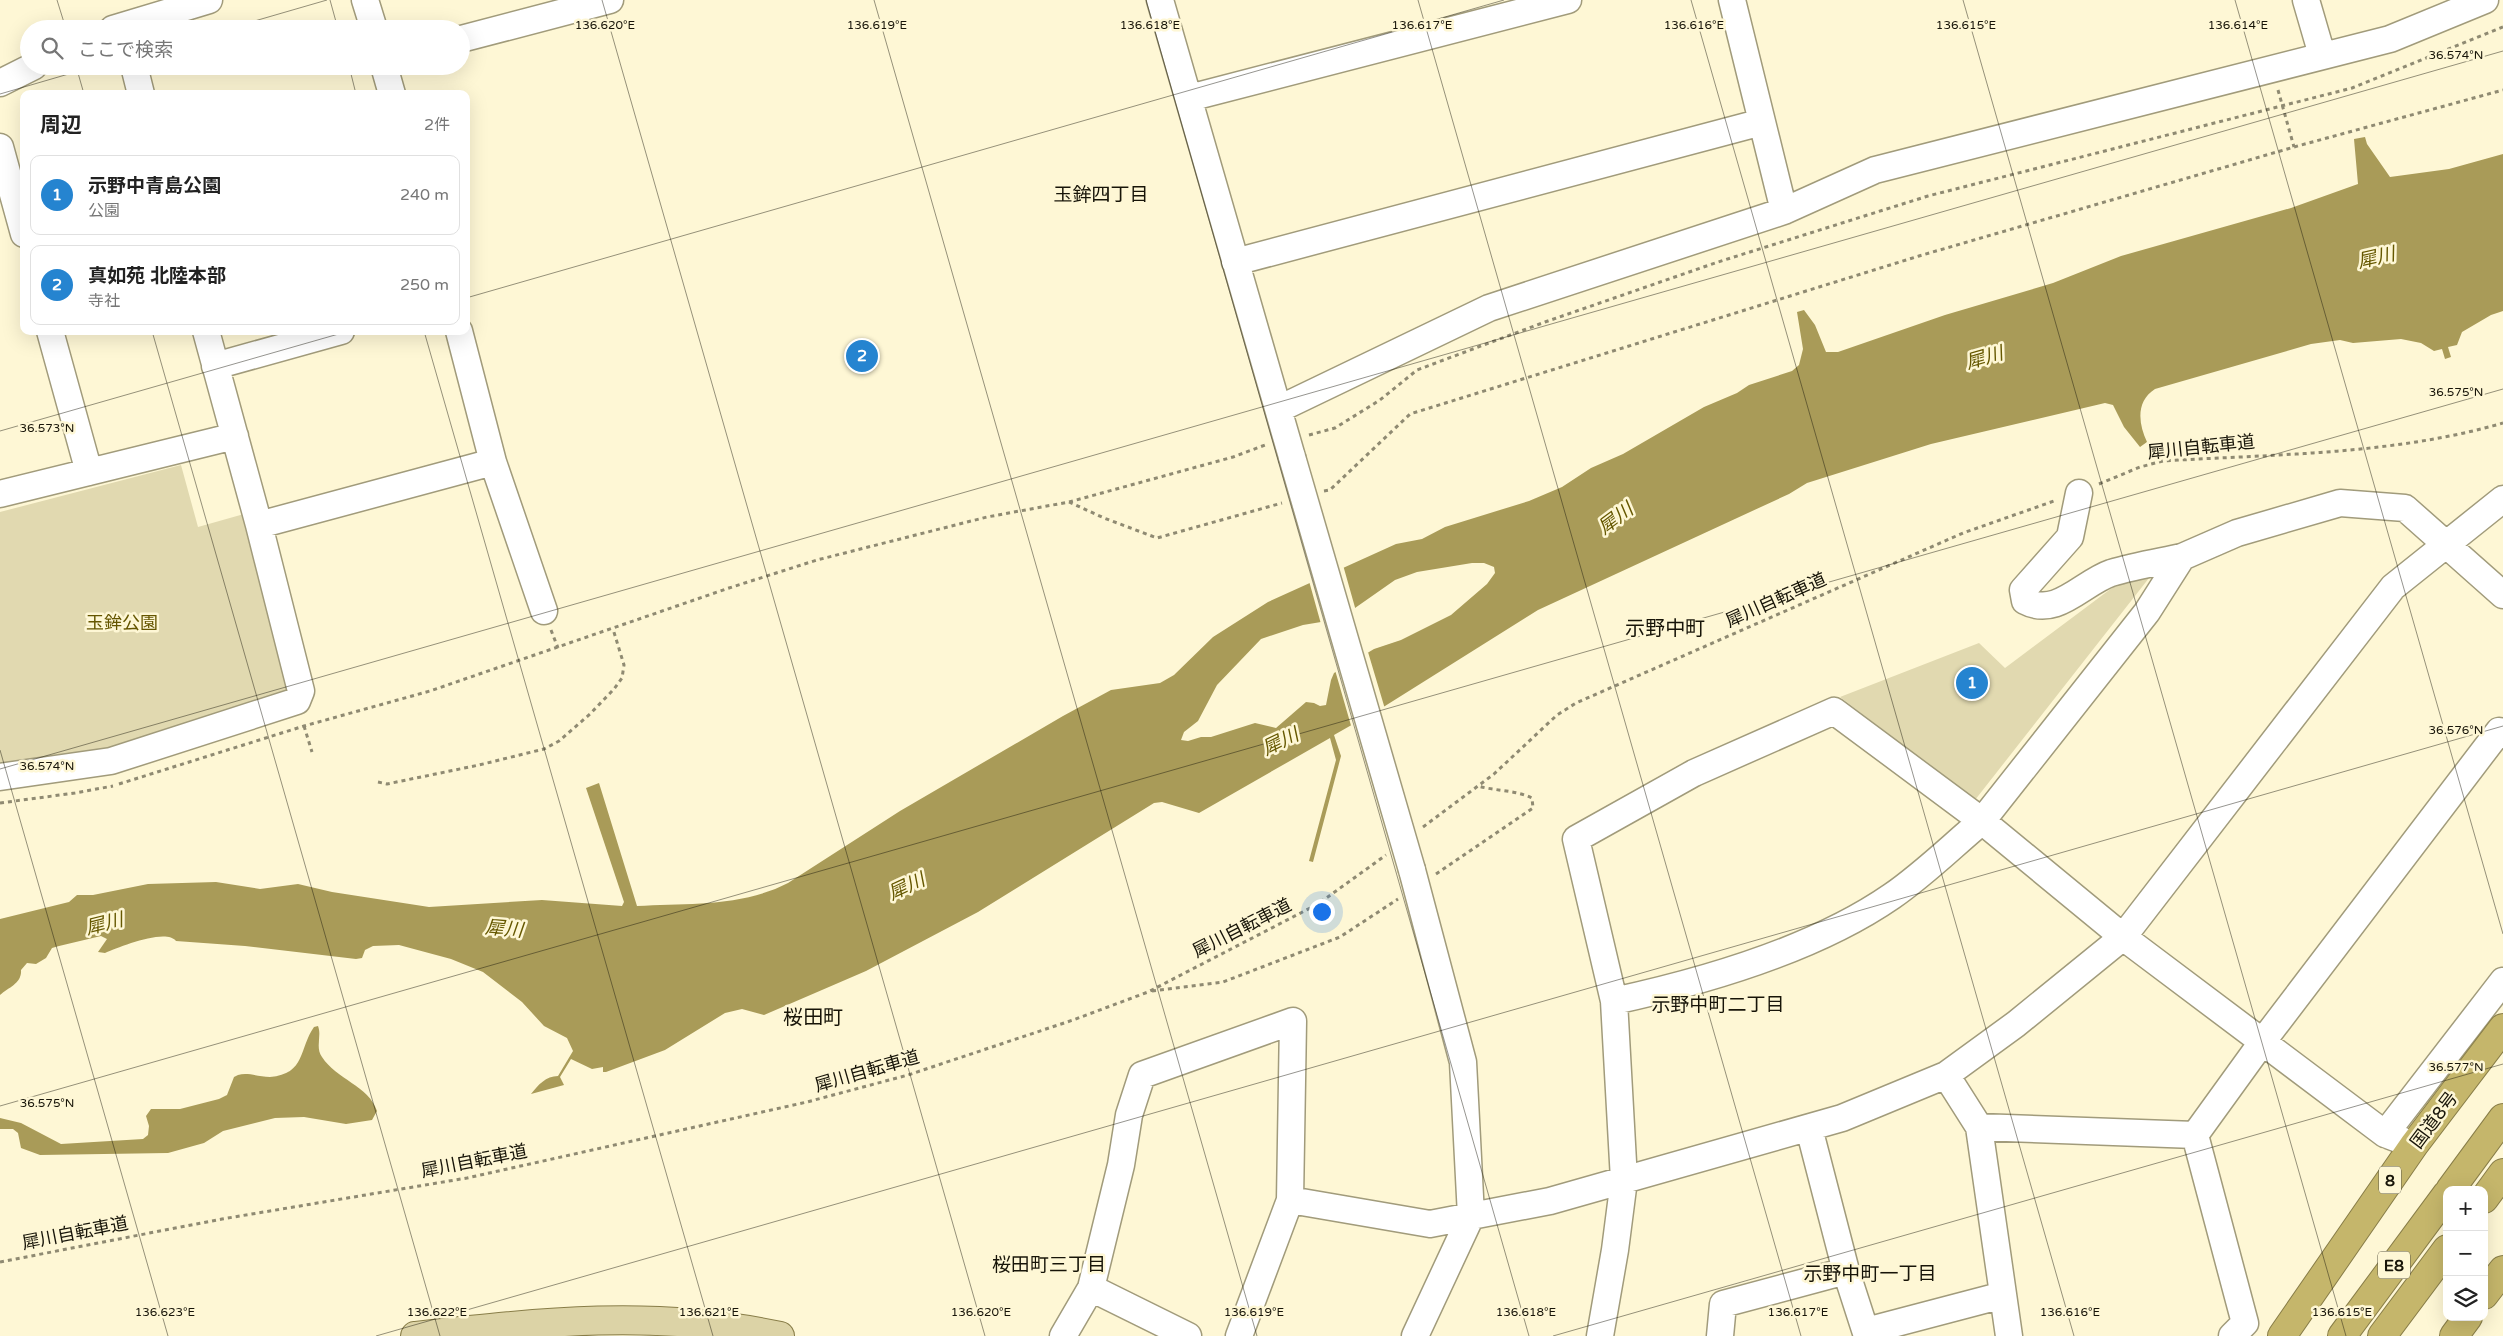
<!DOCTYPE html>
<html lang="ja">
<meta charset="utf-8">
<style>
body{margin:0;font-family:"Varela Round","Noto Sans JP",sans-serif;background:#f6f6f6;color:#222}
.controls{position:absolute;right:15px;bottom:15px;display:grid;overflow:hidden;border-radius:10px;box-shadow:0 5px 20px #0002}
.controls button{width:45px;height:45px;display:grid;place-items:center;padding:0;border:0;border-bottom:1px solid #e0e0e0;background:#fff;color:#222;font:25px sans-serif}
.you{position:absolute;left:1321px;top:911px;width:18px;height:18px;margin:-12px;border:4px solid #fff;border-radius:50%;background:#1a73e8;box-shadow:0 0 0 8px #1a73e833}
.badge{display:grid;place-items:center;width:32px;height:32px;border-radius:50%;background:#2584d0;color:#fff;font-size:16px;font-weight:700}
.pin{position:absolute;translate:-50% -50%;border:2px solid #fff;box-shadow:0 1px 5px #0006}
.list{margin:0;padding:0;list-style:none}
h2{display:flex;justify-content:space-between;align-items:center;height:65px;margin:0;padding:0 20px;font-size:21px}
h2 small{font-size:16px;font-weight:400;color:#767676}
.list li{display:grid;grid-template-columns:32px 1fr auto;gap:15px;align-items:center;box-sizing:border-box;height:80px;margin:0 10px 10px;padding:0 10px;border:1px solid #e0e0e0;border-radius:10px}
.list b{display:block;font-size:19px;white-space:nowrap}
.list p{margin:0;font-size:16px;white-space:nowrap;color:#767676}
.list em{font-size:16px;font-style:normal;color:#767676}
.icon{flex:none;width:28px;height:28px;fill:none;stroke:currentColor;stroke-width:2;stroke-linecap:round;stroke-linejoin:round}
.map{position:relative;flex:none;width:2503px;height:1336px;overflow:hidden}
.search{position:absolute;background:#fff;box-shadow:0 5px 20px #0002;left:20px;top:20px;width:450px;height:55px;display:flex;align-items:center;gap:12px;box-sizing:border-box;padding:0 18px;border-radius:28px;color:#767676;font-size:19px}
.panel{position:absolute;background:#fff;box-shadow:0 5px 20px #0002;left:20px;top:90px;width:450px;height:245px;border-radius:10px}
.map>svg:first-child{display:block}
.green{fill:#e1d9b0}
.water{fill:#a99b58;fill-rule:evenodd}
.pier{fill:#fef7d5}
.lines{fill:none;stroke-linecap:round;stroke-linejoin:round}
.minor-casing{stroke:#a19b7b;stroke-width:29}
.major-casing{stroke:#887d48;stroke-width:30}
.highway-casing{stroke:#887d48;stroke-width:30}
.path{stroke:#8f8a72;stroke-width:3;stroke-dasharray:4 4;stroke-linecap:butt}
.minor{stroke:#fff;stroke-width:26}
.major{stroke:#dcd3a6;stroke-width:28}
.highway{stroke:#c5b66b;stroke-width:28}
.minor-bridge-casing{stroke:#a19b7b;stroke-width:29;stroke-linecap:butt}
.minor-bridge{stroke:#fff;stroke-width:26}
.ticks{fill:none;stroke:#171408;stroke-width:1;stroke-opacity:0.45}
.labels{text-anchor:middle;stroke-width:5;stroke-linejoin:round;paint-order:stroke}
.shield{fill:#fef7d5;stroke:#5c5846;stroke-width:1}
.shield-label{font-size:16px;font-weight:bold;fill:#171408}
.street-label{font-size:18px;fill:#171408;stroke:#fef7d5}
.park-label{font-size:18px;fill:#655600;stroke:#fef7d5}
.neighbourhood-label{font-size:19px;fill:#171408;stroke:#fef7d5}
.water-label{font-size:19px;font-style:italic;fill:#665800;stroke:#fef7d5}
.quarter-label{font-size:20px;fill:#171408;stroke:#fef7d5}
.ticks-label{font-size:12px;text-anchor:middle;fill:#171408;stroke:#fef7d5;stroke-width:5;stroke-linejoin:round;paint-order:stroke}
</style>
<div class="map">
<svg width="2503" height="1336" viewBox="0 0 2503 1336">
<rect width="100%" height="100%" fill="#fef7d5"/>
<path class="green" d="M181,465L198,527L244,514L292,688L285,699L109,755L0,772V512Z
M2171,550L1975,800L1840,697L1979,643L2005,668L2136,570Z"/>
<path class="water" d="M2365,137L2367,144L2390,177L2449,169L2503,154V311L2491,315L2462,332L2457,345L2448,347L2451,357L2445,359L2442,349L2434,351L2421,343L2401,339L2353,343L2340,340L2311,344L2155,389C2136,401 2138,423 2147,442L2140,447L2124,427L2113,405L2105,403L1931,444L1807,483L1789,494L1538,610L1385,706L1334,735L1341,756L1313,862L1309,861L1336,760L1330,738L1199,813L1162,802L1154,803L978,912L866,971L764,1015L742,1009L725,1013L665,1050L606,1072H603V1067L592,1069L571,1059L560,1077L564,1085L531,1094C538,1085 546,1076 558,1076L573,1051L567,1038L544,1026L522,1002L483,972L451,959L399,945L373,946L365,950L362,958L356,959L245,946L176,941C166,928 119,947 105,953L98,952L107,939L101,936L59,946L52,948L46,958L36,964L27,963L21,970C22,983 9,987 0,995V919L69,902L77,895H93L148,884L216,882L260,889L298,884L332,892L429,907L542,900L622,906L624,902L586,788L599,783L637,906C687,903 742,907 788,883L900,811L1063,716L1111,690L1160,683L1174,675L1213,637L1268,602L1396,544L1422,539L1445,527L1529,501L1562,487L1591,468L1623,454L1704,407L1737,393L1749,385L1792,371L1799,365L1803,349L1797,312L1804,310L1815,325L1826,352H1838L1945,315L2053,283L2121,256L2291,208L2358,184L2354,139ZM1472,563H1484L1494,567L1495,573L1487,584L1451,615L1401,640L1374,649L1334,673L1331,680L1326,705L1320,706L1314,703L1306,702L1276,728L1255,723L1211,737H1201L1188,741L1181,740L1184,732L1198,721L1217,685L1261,639L1303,625L1321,622L1355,608L1395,580L1417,572Z
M318,1026C322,1036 315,1047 322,1057C336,1079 369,1086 377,1111L372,1120L346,1124L304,1117L275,1118L223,1131L204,1143L168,1153L40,1155L21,1148L18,1133L13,1129H0V1118L21,1123L61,1144L143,1139L148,1135L149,1126L146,1116L151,1109H180L219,1099L227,1095L234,1077L238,1075C248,1072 259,1077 270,1077C306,1074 299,1048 314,1027Z"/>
<path class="pier" d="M1343,565L1356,611L1321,624L1309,581Z
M1368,652L1385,709L1352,729L1335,670Z"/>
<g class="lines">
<defs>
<path id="minor" d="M365,0L374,29
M1160,0L1292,457
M1732,0L1784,211
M2306,0L2322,55
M113,29L209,0
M461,39L610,0
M134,66L141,94
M384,66L392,94
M0,83L34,66
M1189,98L1568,0
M0,147L24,234
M1235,262L1762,122
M50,331L89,472
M206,331L259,525
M215,366L341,331
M1279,409L1489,308L1784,211L1875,170L2390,39L2485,0
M493,462L544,611
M2079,493L2070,537L2023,590L2025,601C2057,618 2082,583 2111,573C2134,566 2159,562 2182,557
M0,494L235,436
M0,777L111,761L297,701L301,691L259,525L493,462L459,331
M1412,870L1463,1062L1471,1216L1415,1336
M1614,1001C1706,981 1814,950 1892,896C1924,874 1952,846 1982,821L2123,937L2385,1134L2414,1145
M1946,1075L1979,1127L2195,1135
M1979,1127L2009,1336
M1809,1128L1846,1271L1867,1336
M2385,1134L2503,981
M2195,1135L2263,1041L2499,731L2503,735
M2195,1135L2245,1323L2232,1336
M1290,1200L1430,1224L1550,1201L1842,1118L1946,1075L2016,1024L2123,937L2393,587L2503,499
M1866,1331L2003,1295
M1063,1336L1091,1288
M1188,1336L1091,1288L1121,1165L1129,1115L1142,1075L1293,1021L1290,1200L1239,1336
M1600,1336L1615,1250L1624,1180L1614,1001L1576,839L1694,773L1834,711L1982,821L2147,612L2182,557L2237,533L2340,503L2405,508L2503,595
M1720,1336L1723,1304L1846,1271"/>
<path id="major" d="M415,1336C540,1322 655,1309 780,1336"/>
<path id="highway" d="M2450,1190L2503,1118
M2484,1199L2503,1173
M2484,1295L2503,1270
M2282,1336L2414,1145L2503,1028
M2342,1336L2447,1194
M2382,1336L2447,1249
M2454,1336L2468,1317"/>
</defs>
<use href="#minor" class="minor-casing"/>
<use href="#major" class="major-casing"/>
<use href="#highway" class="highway-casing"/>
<path class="path" d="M2278,90L2294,147
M1309,435L1335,428L1380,400L1417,370L1545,322L1718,262L1928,196L2352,88L2503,27
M2099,484L2140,467L2163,461C2276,454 2393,455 2503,423
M1324,491L1330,490L1410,414L1919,256L2294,147L2503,90
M1069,502L1104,518L1157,538L1282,503
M551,630L558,648
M304,726L312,752
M378,782L387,784L479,765L544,749L559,741L590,714L614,689L622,678L624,665L613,629
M119,784L304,726L430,691L729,588L817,560L987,517L1069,502L1233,457L1265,445
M0,803L75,793L113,786
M1423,827L1494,774L1557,715L1576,703L1963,533L2054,501
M1436,874L1533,808L1532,798C1516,790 1495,791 1478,786
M1152,991L1223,982L1340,937L1398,899
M0,1262L222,1219L467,1178L807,1102L908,1075L1073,1020L1148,992L1318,904L1386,855"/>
<use href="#minor" class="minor"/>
<use href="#major" class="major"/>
<use href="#highway" class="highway"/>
<defs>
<path id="minor-bridge" d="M1292,457L1412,870"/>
</defs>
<use href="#minor-bridge" class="minor-bridge-casing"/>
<use href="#minor-bridge" class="minor-bridge"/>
</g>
<path class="ticks" d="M57,0L66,29M330,0L338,29M602,0L985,1336M874,0L1257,1336M1146,0L1529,1336M1418,0L1801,1336M1691,0L2074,1336M1963,0L2346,1336M2235,0L2503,934M227,29L327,0M76,66L84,94M349,66L356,94M0,94L96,66M466,298L1504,0M152,331L440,1336M424,331L713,1336M0,431L349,331M0,750L168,1336M0,769L2503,51M0,1106L2503,389M376,1336L2503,726M1553,1336L2503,1064"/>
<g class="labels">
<g class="shield">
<rect x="2379" y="1166.5" width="22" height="27" rx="4"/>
<rect x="2378" y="1251.5" width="32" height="27" rx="4"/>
</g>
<g class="shield-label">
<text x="2390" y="1186">8</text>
<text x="2394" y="1271">E8</text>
</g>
<g class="street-label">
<text transform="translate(2201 447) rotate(-6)" y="6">犀川自転車道</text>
<text transform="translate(1776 600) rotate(-24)" y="6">犀川自転車道</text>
<text transform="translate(1242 928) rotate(-27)" y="6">犀川自転車道</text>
<text transform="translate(867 1071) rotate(-16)" y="6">犀川自転車道</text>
<text transform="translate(2434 1120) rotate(-53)" y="6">国道8号</text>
<text transform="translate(474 1161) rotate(-11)" y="6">犀川自転車道</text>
<text transform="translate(75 1233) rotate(-11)" y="6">犀川自転車道</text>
</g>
<g class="park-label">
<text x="122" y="629">玉鉾公園</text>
</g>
<g class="neighbourhood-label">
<text x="1101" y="201">玉鉾四丁目</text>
<text x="1718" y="1011">示野中町二丁目</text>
<text x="1049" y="1271">桜田町三丁目</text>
<text x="1870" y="1280">示野中町一丁目</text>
</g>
<g class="water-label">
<text transform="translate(2376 257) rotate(-13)" y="7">犀川</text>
<text transform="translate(1984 357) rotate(-16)" y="7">犀川</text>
<text transform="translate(1615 518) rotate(-37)" y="7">犀川</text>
<text transform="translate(1280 741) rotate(-26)" y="7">犀川</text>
<text transform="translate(906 886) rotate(-25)" y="7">犀川</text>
<text transform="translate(104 923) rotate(-14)" y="7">犀川</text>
<text transform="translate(504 928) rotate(5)" y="7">犀川</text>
</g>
<g class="quarter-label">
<text x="1665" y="635">示野中町</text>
<text x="813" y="1024">桜田町</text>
</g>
</g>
<g class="ticks-label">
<text x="605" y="29">136.620°E</text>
<text x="877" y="29">136.619°E</text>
<text x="1150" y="29">136.618°E</text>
<text x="1422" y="29">136.617°E</text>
<text x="1694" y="29">136.616°E</text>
<text x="1966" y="29">136.615°E</text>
<text x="2238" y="29">136.614°E</text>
<text x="2456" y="59">36.574°N</text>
<text x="2456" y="396">36.575°N</text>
<text x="47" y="432">36.573°N</text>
<text x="2456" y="734">36.576°N</text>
<text x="47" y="770">36.574°N</text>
<text x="2456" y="1071">36.577°N</text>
<text x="47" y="1107">36.575°N</text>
<text x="165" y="1316">136.623°E</text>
<text x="437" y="1316">136.622°E</text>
<text x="709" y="1316">136.621°E</text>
<text x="981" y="1316">136.620°E</text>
<text x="1254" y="1316">136.619°E</text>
<text x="1526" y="1316">136.618°E</text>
<text x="1798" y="1316">136.617°E</text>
<text x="2070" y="1316">136.616°E</text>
<text x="2342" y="1316">136.615°E</text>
</g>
</svg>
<div class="controls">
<button>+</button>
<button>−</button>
<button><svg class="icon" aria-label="layers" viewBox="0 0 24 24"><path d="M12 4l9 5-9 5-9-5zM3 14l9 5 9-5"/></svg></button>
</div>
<div class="you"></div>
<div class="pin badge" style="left:1972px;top:683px">1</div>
<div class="pin badge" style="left:862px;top:356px">2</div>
<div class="search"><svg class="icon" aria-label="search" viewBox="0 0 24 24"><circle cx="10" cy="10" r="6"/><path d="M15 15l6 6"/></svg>ここで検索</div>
<section class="panel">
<h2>周辺<small>2件</small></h2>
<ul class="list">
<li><span class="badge">1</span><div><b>示野中青島公園</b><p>公園</p></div><em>240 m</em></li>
<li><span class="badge">2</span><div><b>真如苑 北陸本部</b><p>寺社</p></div><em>250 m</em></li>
</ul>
</section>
</div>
